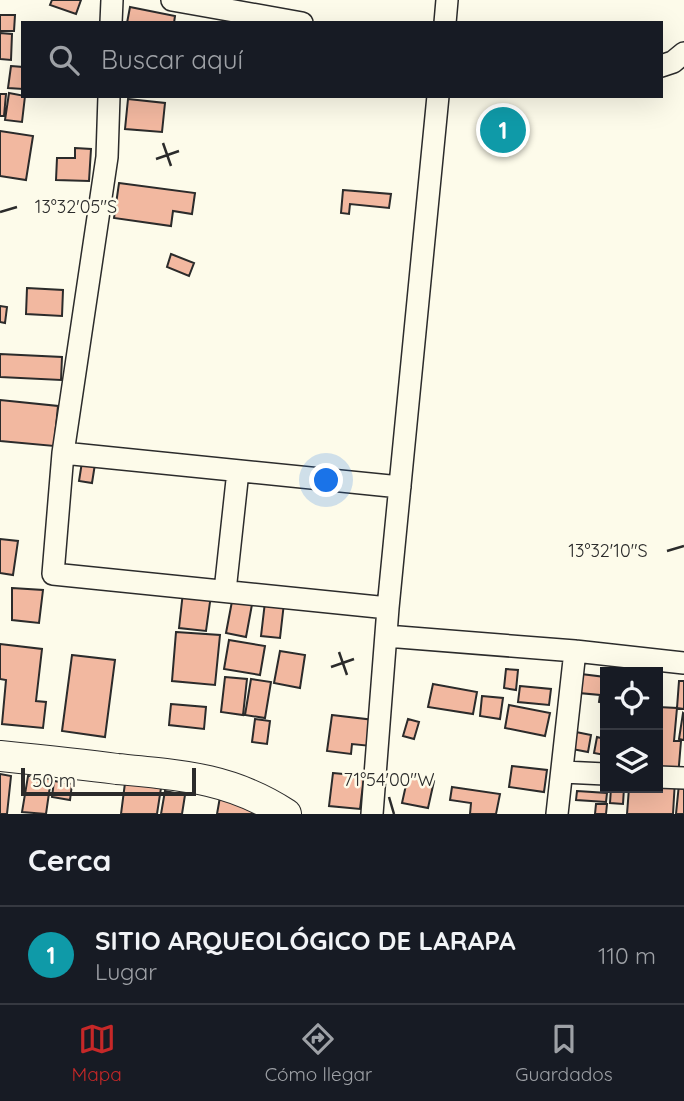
<!DOCTYPE html>
<html lang="es">
<meta charset="utf-8">
<style>
body{margin:0;font-family:Quicksand,sans-serif;background:#242831;color:#f1f3f6}
.controls{position:absolute;right:21px;bottom:21px;display:grid;overflow:hidden;border-radius:0px;box-shadow:0 7px 28px #0002}
.controls button{width:63px;height:63px;display:grid;place-items:center;padding:0;border:0;border-bottom:2px solid #363941;background:#171b24;color:#f1f3f6;font:35px sans-serif}
.scale{position:absolute;left:21px;bottom:18px;width:175px;box-sizing:border-box;padding-left:7px;border:4px solid #2b2b2b;border-top:0;font-size:19px;line-height:24px;white-space:nowrap;color:#2b2b2b;-webkit-text-stroke:5px #fdfbea;paint-order:stroke}
.you{position:absolute;left:327px;top:481px;width:24px;height:24px;margin:-18px;border:5px solid #fff;border-radius:50%;background:#1a73e8;box-shadow:0 0 0 10px #1a73e833}
.badge{display:grid;place-items:center;width:46px;height:46px;border-radius:50%;background:#c62828;color:#fff;font-size:23px;font-weight:700}
.pin{position:absolute;translate:-50% -50%;border:4px solid #fff;box-shadow:0 2px 7px #0006}
.list{margin:0;padding:0;list-style:none}
h2{display:flex;justify-content:space-between;align-items:center;height:91px;margin:0;padding:0 28px;font-size:30px}
h2 small{font-size:23px;font-weight:400;color:#9ea1a6}
.list li{display:grid;grid-template-columns:46px 1fr auto;gap:21px;align-items:center;box-sizing:border-box;height:98px;padding:0 28px;border-top:2px solid #363941}
.list b{display:block;font-size:26px;white-space:nowrap}
.list p{margin:0;font-size:23px;white-space:nowrap;color:#9ea1a6}
.list em{font-size:23px;font-style:normal;color:#9ea1a6}
.icon{flex:none;width:38px;height:38px;fill:none;stroke:currentColor;stroke-width:2;stroke-linecap:round;stroke-linejoin:round}
.map{position:relative;flex:none;width:684px;height:814px;overflow:hidden}
.search{position:absolute;background:#171b24;box-shadow:0 7px 28px #0002;left:21px;right:21px;top:21px;height:77px;display:flex;align-items:center;gap:18px;box-sizing:border-box;padding:0 24px;border-radius:0px;color:#9ea1a6;font-size:26px}
.sheet{height:189px;background:#171b24}
nav{display:flex;justify-content:space-around;align-items:center;box-sizing:border-box;height:98px;border-top:2px solid #363941;background:#171b24;font-size:19px;color:#9ea1a6}
nav a{display:grid;justify-items:center;gap:4px}
nav .on{color:#c62828}
.map>svg:first-child{display:block}
.building{fill:#f2b8a0;stroke:#2b2b2b;stroke-width:2}
.lines{fill:none;stroke-linecap:round;stroke-linejoin:round}
.street-casing{stroke:#2b2b2b;stroke-width:24}
.secondary-casing{stroke:#2b2b2b;stroke-width:32}
.street{stroke:#fdfbea;stroke-width:21}
.secondary{stroke:#fdfbea;stroke-width:30}
.ticks{fill:none;stroke:#2b2b2b;stroke-width:2.5}
.ticks-label{font-size:18px;text-anchor:middle;fill:#2b2b2b;stroke:#fdfbea;stroke-width:5;stroke-linejoin:round;paint-order:stroke}
</style>
<div class="map">
<svg width="684" height="814" viewBox="0 0 684 814">
<rect width="100%" height="100%" fill="#fdfbea"/>
<path class="building" d="M52,0H81L76,14L50,5Z
M130,7L175,16L174,23H127Z
M0,15H15L14,31H0Z
M0,33L12,34L11,60L0,59Z
M11,66L23,67V89L8,88Z
M9,93L25,96L22,122L5,120Z
M0,94H6L4,116H0Z
M128,99L165,103L162,132L125,129Z
M0,131L33,136L26,180L0,176Z
M75,148L91,149L89,181L56,180L57,158H75Z
M119,183L195,193L192,214L173,211L171,226L114,218Z
M343,190L391,194L389,208L350,204L349,214L341,213Z
M171,254L194,263L189,276L167,267Z
M27,288L63,290L62,316L26,314Z
M0,306L7,307L5,323L0,322Z
M0,354L62,357L61,380L0,377Z
M0,400L58,406L54,446L0,441Z
M82,462L95,464L92,483L79,481Z
M0,539L18,541L13,575L0,573Z
M12,588L43,590L39,623L12,620Z
M183,592L211,595L206,631L179,628Z
M233,596L253,599L246,637L226,633Z
M265,602L284,603L280,638L261,636Z
M176,632L220,635L215,685L172,681Z
M229,640L265,646L260,675L224,669Z
M0,644L42,649L36,701L46,702L43,728L2,724L6,680L0,679Z
M280,651L305,655L300,688L274,683Z
M72,655L115,660L105,737L62,731Z
M506,669L518,670L516,690L504,688Z
M581,674L605,677V703L599,702L600,695L579,693Z
M225,677L247,679L243,715L221,712Z
M251,679L271,682L265,718L245,715Z
M679,681H684V709L677,708Z
M433,684L477,692L473,714L428,707Z
M520,686L551,689L549,705L518,702Z
M482,696L503,698L500,719L480,716Z
M171,704L206,707L204,729L169,725Z
M509,705L550,713L545,736L505,728Z
M658,707L677,708L674,741H681L678,777L658,775Z
M683,713L684,714V740L679,739Z
M332,715L374,720L371,746L352,744L351,754L327,751Z
M255,719L270,721L267,744L252,742Z
M408,719L419,722L414,739L403,736Z
M576,732L591,735L588,752L572,749Z
M597,737L605,739V755L594,753Z
M512,766L547,770L544,792L509,787Z
M333,773L364,776L360,809L329,806Z
M0,774L11,776L7,814H0Z
M28,776L51,779L46,814L22,812Z
M408,776L434,781L428,808L402,803Z
M658,779L675,780L673,814H627L629,788H658Z
M54,781L72,784L70,800L52,797Z
M125,783L161,788L157,814H121Z
M679,784H684V814H676Z
M452,787L500,794L496,814H470L471,803L450,800Z
M611,788H624L623,804L610,803Z
M165,791L185,795L182,814H161Z
M577,791L607,793L606,802L576,800Z
M220,797L258,814H217Z
M596,804H607L606,814H595Z"/>
<g class="lines">
<defs>
<path id="street" d="M172,0L302,23
M111,23L112,0
M445,23L447,0
M661,66L673,62L684,53
M109,96L107,157L63,453L53,574L388,608
M63,453L400,487
M225,591L238,471
M386,636L575,651L684,663
M563,772L605,774
M658,777L684,778
M372,814L388,608L438,96
M557,814L575,651"/>
<path id="secondary" d="M0,756C39,760 78,764 117,769C181,775 231,778 286,814"/>
</defs>
<use href="#street" class="street-casing"/>
<use href="#secondary" class="secondary-casing"/>
<use href="#street" class="street"/>
<use href="#secondary" class="secondary"/>
</g>
<path class="ticks" d="M163,143L171,166M156,159L179,151M0,212L17,207M667,551L684,546M339,652L347,675M331,667L354,659M389,797L394,814"/>
<g class="ticks-label">
<text x="76" y="213">13°32'05"S</text>
<text x="608" y="557">13°32'10"S</text>
<text x="389" y="786">71°54'00"W</text>
</g>
</svg>
<div class="controls">
<button><svg class="icon" aria-label="locate" viewBox="0 0 24 24"><circle cx="12" cy="12" r="6"/><path d="M12 2v4M12 18v4M2 12h4M18 12h4"/></svg></button>
<button><svg class="icon" aria-label="layers" viewBox="0 0 24 24"><path d="M12 4l9 5-9 5-9-5zM3 14l9 5 9-5"/></svg></button>
</div>
<div class="scale">50 m</div>
<div class="you"></div>
<div class="pin badge" style="left:503px;top:130px;background:#0f9aa8">1</div>
<div class="search"><svg class="icon" aria-label="search" viewBox="0 0 24 24"><circle cx="10" cy="10" r="6"/><path d="M15 15l6 6"/></svg>Buscar aquí</div>
</div>
<section class="sheet">
<h2>Cerca<small></small></h2>
<ul class="list">
<li><span class="badge" style="background:#0f9aa8">1</span><div><b>SITIO ARQUEOLÓGICO DE LARAPA</b><p>Lugar</p></div><em>110 m</em></li>
</ul>
</section>
<nav>
<a class="on"><svg class="icon" aria-label="map" viewBox="0 0 24 24"><path d="M3 6l6-2 6 2 6-2v14l-6 2-6-2-6 2zM9 4v14M15 6v14"/></svg>Mapa</a>
<a><svg class="icon" aria-label="directions" viewBox="0 0 24 24"><path d="M12 3l9 9-9 9-9-9zM9 14v-3h6M13 9l2 2-2 2"/></svg>Cómo llegar</a>
<a><svg class="icon" aria-label="saved" viewBox="0 0 24 24"><path d="M7 4h10v16l-5-4-5 4z"/></svg>Guardados</a>
</nav>
